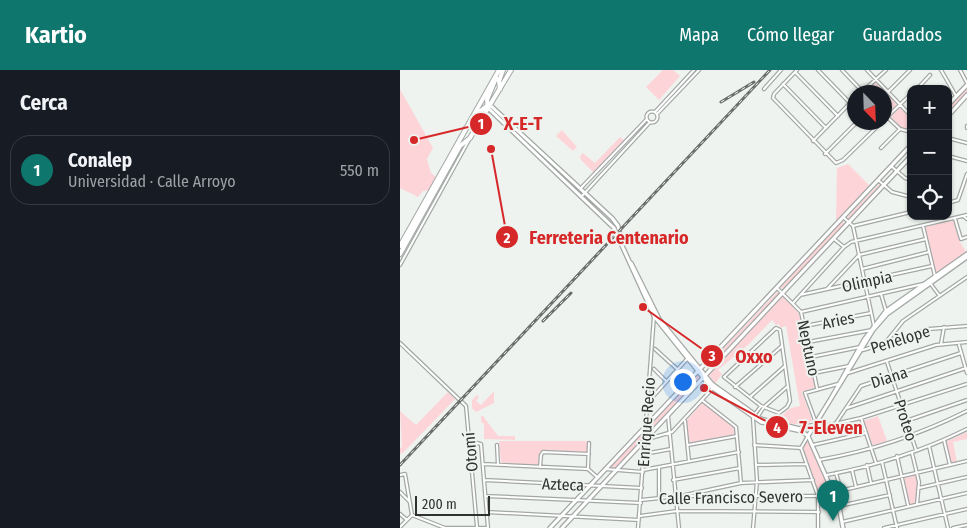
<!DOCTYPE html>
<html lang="es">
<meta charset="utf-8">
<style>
body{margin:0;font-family:"Fira Sans Condensed",sans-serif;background:#242831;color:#f1f3f6}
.controls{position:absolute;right:15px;top:15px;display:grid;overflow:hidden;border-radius:10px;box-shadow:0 1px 4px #0004}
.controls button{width:45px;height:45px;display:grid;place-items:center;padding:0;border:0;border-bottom:1px solid #363941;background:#171b24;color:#f1f3f6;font:25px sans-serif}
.compass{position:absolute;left:447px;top:15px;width:45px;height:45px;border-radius:50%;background:#171b24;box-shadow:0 1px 4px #0004;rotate:157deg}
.scale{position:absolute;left:15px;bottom:12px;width:75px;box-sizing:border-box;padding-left:5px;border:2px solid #303230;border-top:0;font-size:14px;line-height:18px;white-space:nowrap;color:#303230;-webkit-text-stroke:4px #eef3ef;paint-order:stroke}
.you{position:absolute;left:282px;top:311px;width:18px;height:18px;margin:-12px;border:4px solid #fff;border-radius:50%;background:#1a73e8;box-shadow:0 0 0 8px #1a73e833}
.badge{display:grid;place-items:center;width:32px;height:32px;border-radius:50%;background:#0f766e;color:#fff;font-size:16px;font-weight:700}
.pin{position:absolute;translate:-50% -41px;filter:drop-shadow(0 1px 2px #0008)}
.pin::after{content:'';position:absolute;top:26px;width:18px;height:15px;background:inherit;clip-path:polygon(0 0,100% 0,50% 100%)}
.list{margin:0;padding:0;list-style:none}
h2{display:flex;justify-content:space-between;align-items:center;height:65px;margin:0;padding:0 20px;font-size:21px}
h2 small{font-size:16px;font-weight:400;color:#9ea1a6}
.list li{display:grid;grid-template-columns:32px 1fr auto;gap:15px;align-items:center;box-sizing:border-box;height:70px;margin:0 10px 10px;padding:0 10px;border:1px solid #363941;border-radius:20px}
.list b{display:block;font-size:19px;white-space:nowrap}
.list p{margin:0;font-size:16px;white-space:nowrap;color:#9ea1a6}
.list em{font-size:16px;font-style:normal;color:#9ea1a6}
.icon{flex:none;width:28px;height:28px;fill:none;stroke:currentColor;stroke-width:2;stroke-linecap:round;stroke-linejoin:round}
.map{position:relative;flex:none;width:567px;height:458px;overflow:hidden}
header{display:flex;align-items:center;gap:30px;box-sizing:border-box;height:70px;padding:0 25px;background:#0f766e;color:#fff}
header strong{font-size:24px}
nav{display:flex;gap:28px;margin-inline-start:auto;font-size:18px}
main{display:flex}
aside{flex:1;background:#171b24}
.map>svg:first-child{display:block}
.green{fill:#fdd5d9}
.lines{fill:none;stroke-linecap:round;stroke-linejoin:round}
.street-casing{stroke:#a3a8a5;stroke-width:4.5}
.secondary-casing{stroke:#a3a8a5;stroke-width:5.5}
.primary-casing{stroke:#a3a8a5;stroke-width:6}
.street{stroke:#fff;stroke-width:2}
.secondary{stroke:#fff;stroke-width:3}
.primary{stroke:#fff;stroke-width:4}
.rail-casing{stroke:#6a6d6b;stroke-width:3}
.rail{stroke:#eef3ef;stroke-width:1;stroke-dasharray:4;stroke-linecap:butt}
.labels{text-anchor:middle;stroke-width:4;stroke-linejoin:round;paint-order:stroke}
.street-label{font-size:16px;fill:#303230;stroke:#eef3ef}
.leader{fill:none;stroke:#d62828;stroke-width:2}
.callout-dot{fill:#d62828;stroke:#eef3ef;stroke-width:2}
.mark-label{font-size:15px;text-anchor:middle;font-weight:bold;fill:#fff}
.callout-label{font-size:18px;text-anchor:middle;font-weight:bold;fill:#d62828;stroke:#eef3ef;stroke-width:4;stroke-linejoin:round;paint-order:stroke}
</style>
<header>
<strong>Kartio</strong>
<nav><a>Mapa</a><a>Cómo llegar</a><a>Guardados</a></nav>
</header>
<main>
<aside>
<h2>Cerca<small></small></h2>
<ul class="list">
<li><span class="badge">1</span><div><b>Conalep</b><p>Universidad · Calle Arroyo</p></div><em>550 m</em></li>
</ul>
</aside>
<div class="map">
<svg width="567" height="458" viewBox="0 0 567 458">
<rect width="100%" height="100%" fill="#eef3ef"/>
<path class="green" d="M263,0H273L280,6L259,30L246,17Z
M476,13L497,35L488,45L485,42L484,22H466Z
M567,16V24L548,44V37Z
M0,19L33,78L27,89L31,103L36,107L29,120L23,121L18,127L0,118Z
M500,37L510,48V60L500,57L491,47Z
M162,60L177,77L173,81L156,66Z
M220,67L224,70L194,103L181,90L180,86L183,83L195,93Z
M448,94L470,116L436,152L437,98Z
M479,114L481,115L449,149L447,147Z
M553,150L560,172L567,183L536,204L525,159L526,157Z
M442,151L445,154L383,219L381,217Z
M377,222L379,223L317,289L315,287Z
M383,226L399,244L415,317L402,322L412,350L408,355L380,353C383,341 388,338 400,336L386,256L380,258L379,254L376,255L372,250L348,275L318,300L322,304L315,314L309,305Z
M298,304L301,308L248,362V358Z
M94,321V333L76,342L72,338V330L77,325L79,327L76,331L81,335Z
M48,322L55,329L2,384V381L0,385V377L2,378L0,341L16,355Z
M301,334H304L334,356L336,364L290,374L286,351Z
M81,346H83L98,366H115V370L84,369V354L81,352Z
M478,346L487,371L473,376L464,351Z
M244,360L243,369L215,400L207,399Z
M567,362V369L553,372L557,392L551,393L546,372Z
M407,369L430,420L420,424L402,380Z
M99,371H188L187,382L143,380L139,384L138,396L101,393Z
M516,405L518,415L515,434L510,435L504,408Z"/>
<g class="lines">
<defs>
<path id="street" d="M397,0L374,24L373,28L436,93L443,90L482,52
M418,0L450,33
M442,0L463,22
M467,0L511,46
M541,0L556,26
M560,0L567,13
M395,2L438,46
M383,14L426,58
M364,19L381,0
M517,19L530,5
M462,22L486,0
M488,22L510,0
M246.5 47a5.5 5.5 0 1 1 11 0a5.5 5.5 0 1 1-11 0Z
M255,42L294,0
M257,44L299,0
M484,44L500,59L511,62
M484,50L511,24
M567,56V58
M548,68L567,73
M413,71L454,29
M481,78L500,59
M425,84L457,52
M548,86L567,91
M491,96L505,108L511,110
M548,104V109
M478,110L492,122L511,127
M181,118L247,49
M181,127L250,52
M548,133L558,130L567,104
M563,146L567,149
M443,147L453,156
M555,149L561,169L567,167
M453,156L474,256
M453,156L511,142
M523,156L535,206
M434,169L444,177
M0,195L69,70
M462,199L529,182
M530,213L539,225
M377,218L401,242L417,318
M427,219L459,185L526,169
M481,224L486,241
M400,225L532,196
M393,233L444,177L451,172L567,145
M401,242L523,214
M405,256L471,243
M376,258L380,260L390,331L387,337L379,343L361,336L324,307Z
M408,272L472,260
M486,272L503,251L567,207
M0,273L66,336L77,457
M541,274L544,257
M559,275L567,303
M255,279L277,299
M463,280L529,259L567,256
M411,287L460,277
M487,292L516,380
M254,299L266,311
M414,303L449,296
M448,303L536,275L567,272
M335,317L382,276
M350,327L385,296
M303,331L336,357L341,413
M247,333L288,288
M447,338L566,298
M355,344L361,336
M268,346L279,458
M358,346L364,337L388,316
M461,348L476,393
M285,351L289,391
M506,351L567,330
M416,353L405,323L438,314
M436,353L461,316L561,283
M412,359L461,348L567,314
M408,366L401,378L418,426V458
M251,368L272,362L313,318
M544,370L550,395
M69,371L81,374L88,458
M97,375L98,395
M288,375L337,366
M354,375L401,378
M413,375L466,363
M529,376L548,458
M512,383L519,412L517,434
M244,384L271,379
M497,386L508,435
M419,390C471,381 521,364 567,341
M482,392L497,458
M83,394L188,399L197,407
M356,395L406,394
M467,395L471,413
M140,397L141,385L143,382L189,384
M188,398L189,373
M259,398V428
M205,399L243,402
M243,400L339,382
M452,400L456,417
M436,403L441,420
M0,405L5,404L12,445
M427,405C475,396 523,381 567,359
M84,410L242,418
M273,410L340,398
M519,418L567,407
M0,422L9,431
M285,425L341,413L413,410
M85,426L241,433
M241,430L280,426H418L567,391
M439,436L490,425
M87,442L239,450
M0,444L7,450
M12,445L45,458H87
M240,446L277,441L419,442
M442,452L567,423
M0,457L12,445
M238,458L254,246
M353,458L357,411L353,348
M484,458L567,439
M553,458L567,455"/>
<path id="secondary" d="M90,35L212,148L218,156L222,173
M548,35L567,15
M88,38L214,158L254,246L310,316L361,352L401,361L408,366L439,436L443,458
M548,46L567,25
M231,193L259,249L312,314L361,349L404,360
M429,332L464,270L486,241L567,184
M401,358L415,355
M408,366L473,260L487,244L567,187
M150,458L511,75
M162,458L511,86"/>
<path id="primary" d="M100,19L99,11L103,0
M88,38L87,30L96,8
M74,46L88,35
M66,58L80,52
M0,176L99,0
M0,184L60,76L70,68L111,0"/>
</defs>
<use href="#street" class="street-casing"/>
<use href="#secondary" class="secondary-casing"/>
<use href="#primary" class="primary-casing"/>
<use href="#street" class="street"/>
<use href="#secondary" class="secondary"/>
<use href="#primary" class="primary"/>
<defs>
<path id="rail" d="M321,32L354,12
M143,251L171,223
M0,395L370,0"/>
</defs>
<use href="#rail" class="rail-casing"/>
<use href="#rail" class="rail"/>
</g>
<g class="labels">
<g class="street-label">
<text transform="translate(467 211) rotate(-12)" y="6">Olimpia</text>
<text transform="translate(438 250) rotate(-12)" y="6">Aries</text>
<text transform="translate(500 269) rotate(-17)" y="6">Penèlope</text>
<text transform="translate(409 278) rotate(78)" y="6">Neptuno</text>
<text transform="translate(489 307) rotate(-18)" y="6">Diana</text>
<text transform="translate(506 350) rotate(72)" y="6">Proteo</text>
<text transform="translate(246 352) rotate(-86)" y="6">Enrique Recio</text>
<text transform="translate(70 382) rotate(-95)" y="6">Otomí</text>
<text transform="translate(163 414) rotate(2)" y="6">Azteca</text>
<text transform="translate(331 427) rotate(-1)" y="6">Calle Francisco Severo</text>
</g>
</g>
<path class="leader" d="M14 70L81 54M91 79L107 167M243 237L312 286M304 318L377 357"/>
<g class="callout-dot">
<circle cx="14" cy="70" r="5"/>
<circle cx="91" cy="79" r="5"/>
<circle cx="243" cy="237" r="5"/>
<circle cx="304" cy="318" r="5"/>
<circle cx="81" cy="54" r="12"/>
<circle cx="107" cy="167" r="12"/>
<circle cx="312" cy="286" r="12"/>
<circle cx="377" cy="357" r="12"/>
</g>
<g class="mark-label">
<text x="81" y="59">1</text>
<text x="107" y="173">2</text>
<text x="312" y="291">3</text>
<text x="377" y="363">4</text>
</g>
<g class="callout-label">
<text x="123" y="60">X-E-T</text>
<text x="209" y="174">Ferreteria Centenario</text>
<text x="354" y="293">Oxxo</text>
<text x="431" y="364">7-Eleven</text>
</g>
</svg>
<div class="controls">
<button>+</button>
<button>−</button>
<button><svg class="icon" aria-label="locate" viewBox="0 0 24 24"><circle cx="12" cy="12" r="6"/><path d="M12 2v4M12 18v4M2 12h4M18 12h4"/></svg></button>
</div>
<svg class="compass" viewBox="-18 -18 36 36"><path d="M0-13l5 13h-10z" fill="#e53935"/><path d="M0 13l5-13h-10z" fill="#9ea1a6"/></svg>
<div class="scale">200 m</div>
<div class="you"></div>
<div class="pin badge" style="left:433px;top:451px">1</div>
</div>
</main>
